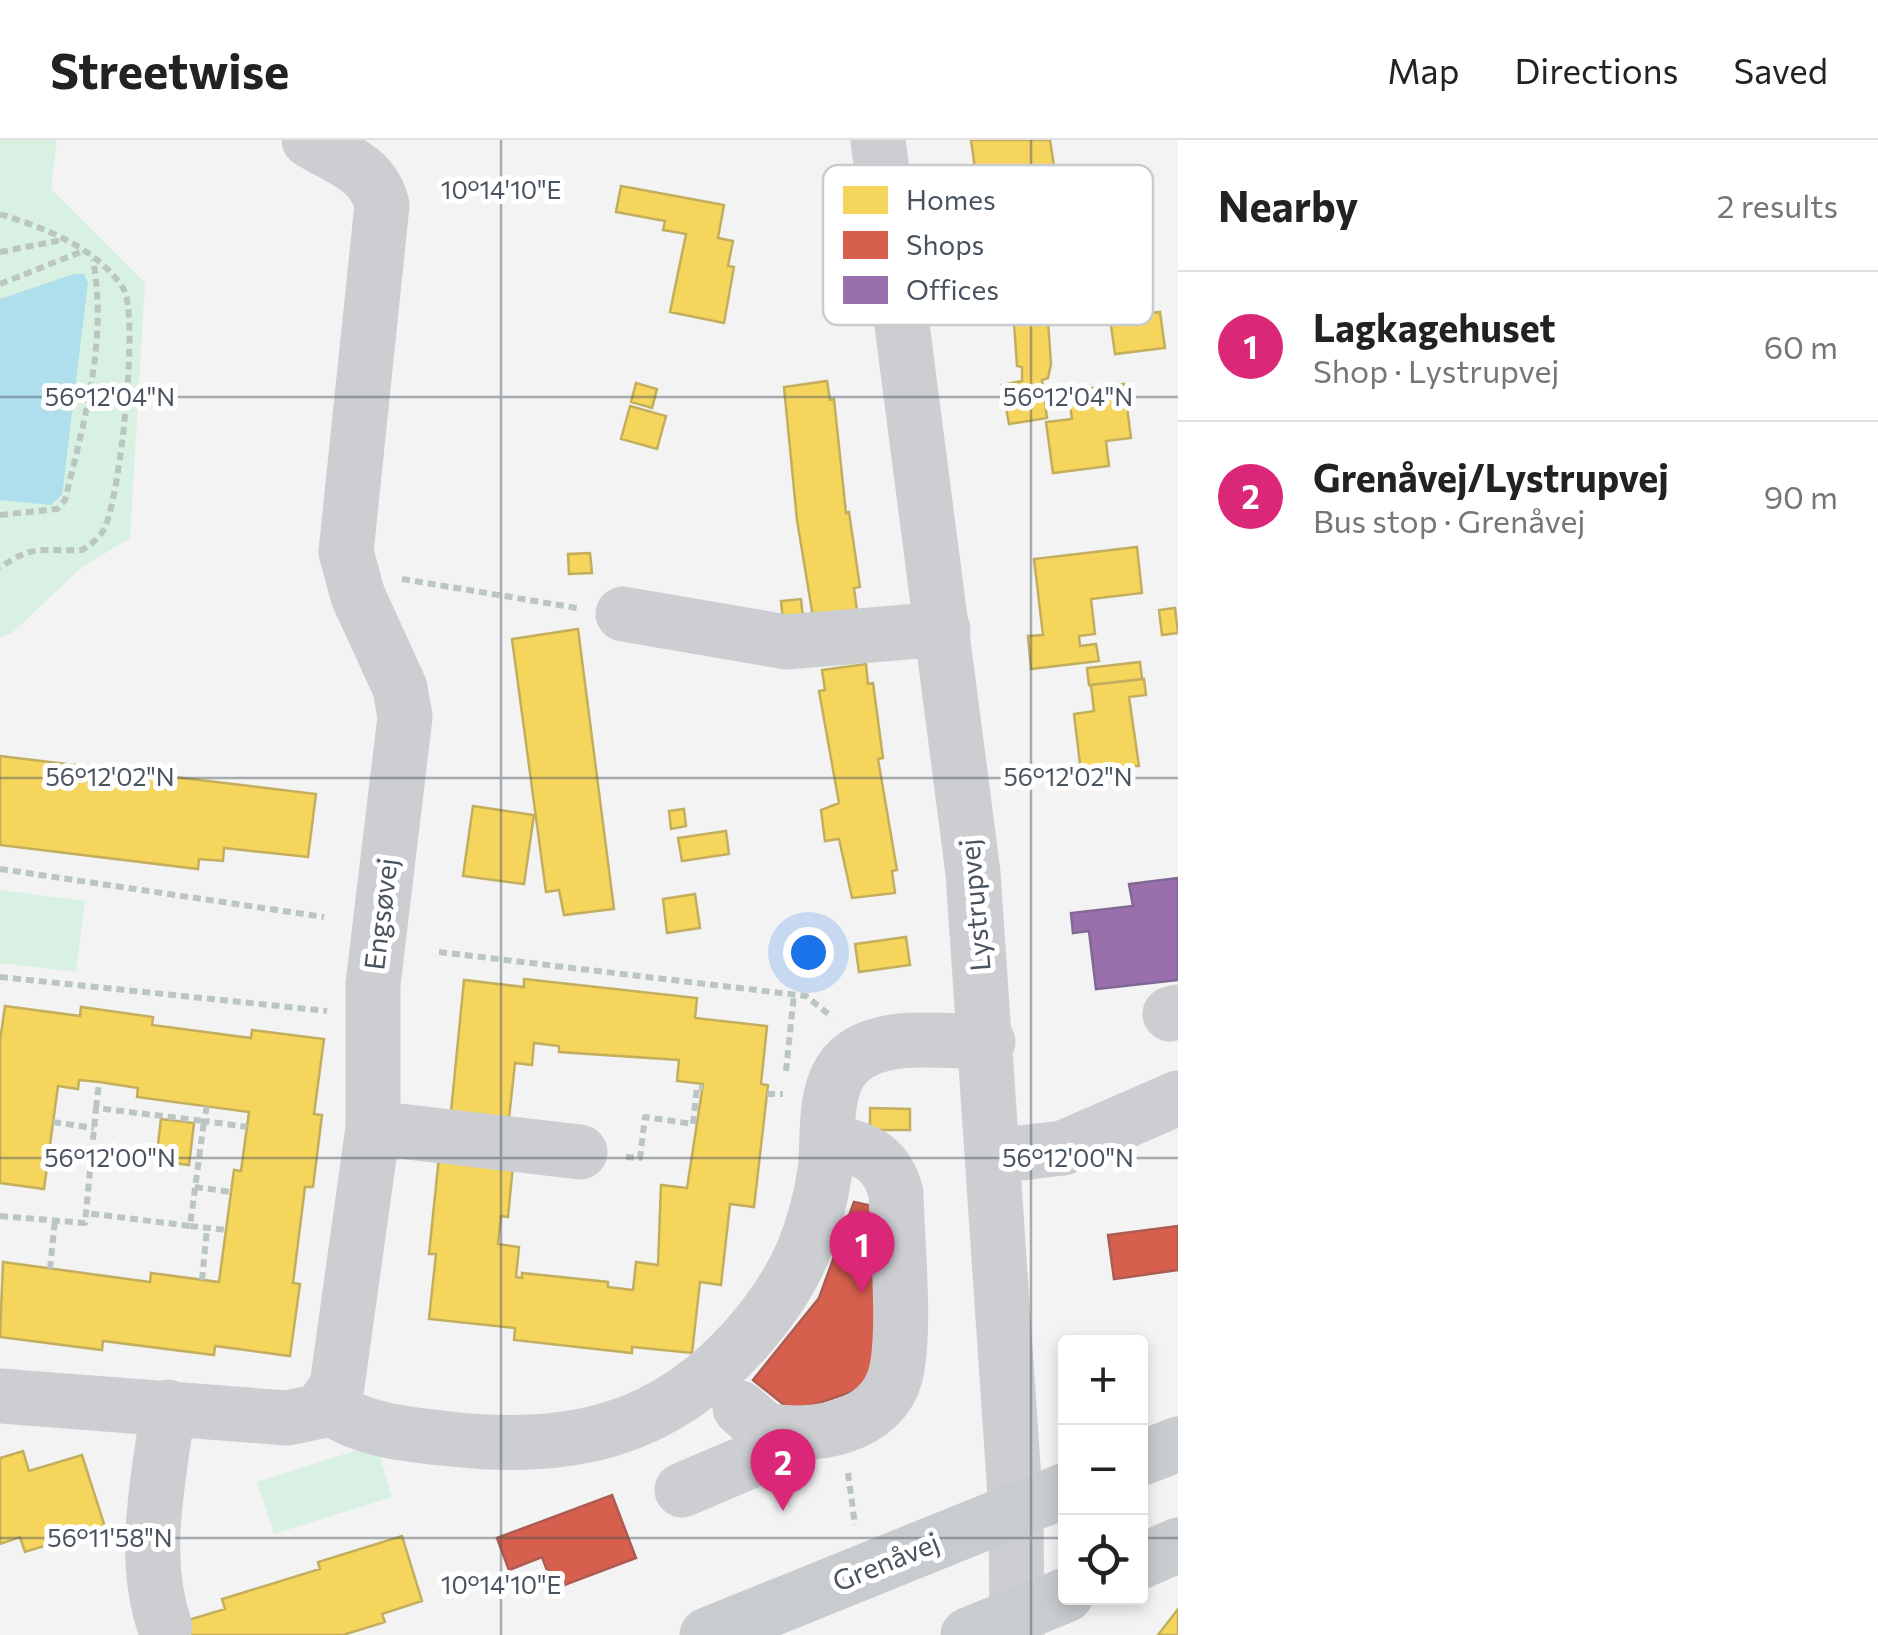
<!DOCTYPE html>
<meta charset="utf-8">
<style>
body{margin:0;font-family:Commissioner,sans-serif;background:#f6f6f6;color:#222}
.controls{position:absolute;right:30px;bottom:30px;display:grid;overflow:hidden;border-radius:10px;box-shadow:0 5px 15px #0003}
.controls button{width:90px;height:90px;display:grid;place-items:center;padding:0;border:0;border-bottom:2px solid #e0e0e0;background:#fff;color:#222;font:50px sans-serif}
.you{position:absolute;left:808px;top:812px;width:35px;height:35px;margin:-25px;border:8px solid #fff;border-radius:50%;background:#1a73e8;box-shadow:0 0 0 15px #1a73e833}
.badge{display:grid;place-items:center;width:65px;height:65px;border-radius:50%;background:#db2777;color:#fff;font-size:32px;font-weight:700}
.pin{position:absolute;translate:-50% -82px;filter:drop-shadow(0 2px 5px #0008)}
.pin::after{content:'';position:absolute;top:52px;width:35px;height:30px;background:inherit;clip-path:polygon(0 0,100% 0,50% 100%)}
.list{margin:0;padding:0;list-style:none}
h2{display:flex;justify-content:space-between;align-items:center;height:130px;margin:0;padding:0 40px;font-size:42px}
h2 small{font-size:32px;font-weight:400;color:#767676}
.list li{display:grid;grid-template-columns:65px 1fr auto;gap:30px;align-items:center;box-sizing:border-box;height:150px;padding:0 40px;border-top:2px solid #e0e0e0}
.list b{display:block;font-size:38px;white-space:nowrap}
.list p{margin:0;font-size:32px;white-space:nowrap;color:#767676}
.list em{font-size:32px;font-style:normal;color:#767676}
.icon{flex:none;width:55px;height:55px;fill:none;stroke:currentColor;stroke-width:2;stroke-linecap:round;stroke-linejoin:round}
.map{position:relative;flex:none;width:1178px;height:1495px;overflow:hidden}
header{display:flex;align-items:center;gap:60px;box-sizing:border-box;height:140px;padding:0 50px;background:#fff;border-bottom:2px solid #e0e0e0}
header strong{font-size:48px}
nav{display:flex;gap:55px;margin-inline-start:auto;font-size:35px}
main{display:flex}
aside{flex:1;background:#fff}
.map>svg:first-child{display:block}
.green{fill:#d9f1e2}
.water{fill:#afdeed}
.homes{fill:#f6d55c;stroke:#c2ae5d;stroke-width:2.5}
.shops{fill:#d6604d;stroke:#ac5c52;stroke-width:2.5}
.offices{fill:#9970ab;stroke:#816894;stroke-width:2.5}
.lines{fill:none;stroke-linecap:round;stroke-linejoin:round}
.path{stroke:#bbc6c3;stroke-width:6;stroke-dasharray:8 5;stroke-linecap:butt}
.minor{stroke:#ccced1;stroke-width:55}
.major{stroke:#c9cccf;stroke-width:55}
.ticks{fill:none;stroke:#4a545f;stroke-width:2.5;stroke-opacity:0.45}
.labels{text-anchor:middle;stroke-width:10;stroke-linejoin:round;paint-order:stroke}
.street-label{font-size:28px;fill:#4a545f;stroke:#fff}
.key{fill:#fff;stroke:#c9cccf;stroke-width:2.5}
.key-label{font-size:28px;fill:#4a545f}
.ticks-label{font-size:25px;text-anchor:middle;fill:#4a545f;stroke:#fff;stroke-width:10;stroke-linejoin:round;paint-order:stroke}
</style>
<header>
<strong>Streetwise</strong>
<nav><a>Map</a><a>Directions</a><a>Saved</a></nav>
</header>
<main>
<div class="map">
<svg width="1178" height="1495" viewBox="0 0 1178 1495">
<rect width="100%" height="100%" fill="#f3f3f3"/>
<path class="green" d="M0,0H57L51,49L145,143L130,398L81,428L13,492L0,498Z
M0,750L85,761L76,832L0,823Z
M376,1304L392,1357L274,1394L257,1342Z"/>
<path class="water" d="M74,134H84L88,143L62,355L51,365L0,360V159Z"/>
<path class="homes" d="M971,0H1050L1054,26L1024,30L1030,74L957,85L951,40L976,36Z
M621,46L724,65L718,98L733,101L728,126L734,127L724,183L670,172L686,94L663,90L665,81L616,72Z
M1115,128L1119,172L1048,180L1051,224L1048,238L1042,240L1047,278L1009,284L1002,245L1022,241V227L1017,226L1013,169L999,168L998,147L1011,141L1068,136L1069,131Z
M1160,172L1165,208L1115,214L1110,178Z
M827,241L830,260L834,259L846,373L849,372L860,447L854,448L857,471L813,477L797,380L784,247Z
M636,243L657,249L652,268L631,262Z
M1124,244L1131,298L1106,301L1109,326L1053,333L1046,282L1072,279L1068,251Z
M630,266L666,276L657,309L621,299Z
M1137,407L1142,453L1091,459L1095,494L1079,496L1080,506L1096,504L1099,521L1031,529L1028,496L1043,495L1034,419Z
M590,413L592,433L569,434L568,414Z
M801,459L803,478L783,480L781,461Z
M1175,468L1178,493L1162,495L1159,470Z
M578,489L614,769L564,775L559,750L546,752L512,499Z
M1140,522L1142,539L1089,545L1087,528Z
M866,524L868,544L873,543L883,618L878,619L897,730L892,731L895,753L852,758L839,699L825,701L821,670L839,663L819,551L825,550L822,530Z
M1144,539L1146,555L1129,557L1139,626L1081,632L1074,574L1094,571L1091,545Z
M0,616L316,654L308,717L224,708L223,721L199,719L198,729L0,705Z
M473,666L534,675L524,744L463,736Z
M684,669L686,686L671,689L669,671Z
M726,691L729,714L682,721L678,698Z
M695,754L700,788L667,793L663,759Z
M906,797L910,825L859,832L855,804Z
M524,839L697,858L695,878L767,886L761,944L768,945L754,1067L730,1064L721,1145L700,1142L692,1213L632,1207V1213L514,1200L515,1188L429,1179L436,1114H429L439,1017L513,1025L508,1077L501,1076L498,1104L519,1107L516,1137L522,1138V1133L608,1142V1147L633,1150L636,1122L658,1125L661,1045L687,1048L703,944L677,941L679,920L559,912V906L534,903L532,925L515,923L509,978L451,972L464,840L524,847Z
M5,866L80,876L81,867L153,877L152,885L251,898L252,890L324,899L314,974L322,975L313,1047H305L293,1143L300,1144L290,1216L215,1206L214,1215L103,1201L102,1210L0,1197L3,1122L150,1142L151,1133L219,1142L234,1030L241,1031L249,972L137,957L138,948L99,942L79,940L78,949L58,946L44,1049L0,1043V901Z
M870,968L910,969V990H870Z
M161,979L194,983L189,1025L156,1021Z
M23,1311L29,1331L82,1315L105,1387L25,1412L20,1397L0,1404V1318Z
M402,1396L422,1461L382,1474L385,1482L343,1495H139L225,1469L222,1459L320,1429L318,1422Z
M1178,1469V1495H1158Z"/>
<path class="shops" d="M854,1062L877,1067L874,1244L793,1272L753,1240L819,1158Z
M1178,1086V1130L1114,1139L1108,1095Z
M612,1355L636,1418L554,1449L542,1417L509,1430L497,1398Z"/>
<path class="offices" d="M1178,738V840L1096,849L1089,791L1073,793L1071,773L1133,766L1129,744Z"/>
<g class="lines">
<path class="path" d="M0,74C44,88 96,107 123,148C140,173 120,360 104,389C100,398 91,404 82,410C45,412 33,403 0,428
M0,112L62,100
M0,144L83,111
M0,375L57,369L65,360C84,282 108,200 93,120
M402,439L577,468
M0,729L324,777
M439,812L806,856L832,877
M0,837L327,871
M786,931L794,854
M767,954H783
M207,966L204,981L247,987
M96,968L99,942
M53,982L94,988
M626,1017L640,1018L645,977L693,984L697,947L703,948
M195,1047L231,1052
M0,1076L85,1083L96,968L204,981L190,1086L86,1073
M190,1086L226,1090
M50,1129L55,1080
M202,1140L207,1088
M848,1333L855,1385"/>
<path class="minor" d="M878,0L973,733L1016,1370L1017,1495
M623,474L786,502L943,489
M1170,874L1178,872
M373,988L580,1012
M995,1016L1063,1008L1178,958
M0,1256L287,1278L320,1271L337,1246L373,988V844L405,577L400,548L358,456L346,412L382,65C373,27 339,19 309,0
M327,1266C364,1291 406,1294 450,1299C569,1312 663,1292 745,1200C768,1174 789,1145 803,1112C813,1087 821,1058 825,1031C829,998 822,947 848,922C880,890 947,902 988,902
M765,1290C811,1299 883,1289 896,1233C906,1190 897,1100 896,1053C886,1015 864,1009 828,1001
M682,1350L755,1319L765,1290L740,1268
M165,1487C140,1415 159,1341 168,1267"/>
<path class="major" d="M1140,1319L1178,1304
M1140,1422L1178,1405
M707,1495L1066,1350
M968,1495L1066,1455"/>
</g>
<path class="ticks" d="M501,0V1495M1031,0V1495M0,257H1178M0,638H1178M0,1018H1178M0,1398H1066M1140,1398H1178"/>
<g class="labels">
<g class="street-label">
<text transform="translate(975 765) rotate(-95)" y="10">Lystrupvej</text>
<text transform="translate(381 774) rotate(-83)" y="10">Engsøvej</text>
<text transform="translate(886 1422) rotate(-22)" y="10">Grenåvej</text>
</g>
</g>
<rect x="823" y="25" width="330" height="160" rx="15" class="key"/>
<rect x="843" y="46" width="45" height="28" fill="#f6d55c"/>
<rect x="843" y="91" width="45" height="28" fill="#d6604d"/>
<rect x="843" y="136" width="45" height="28" fill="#9970ab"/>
<g class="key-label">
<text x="906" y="70">Homes</text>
<text x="906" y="115">Shops</text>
<text x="906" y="160">Offices</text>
</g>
<g class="ticks-label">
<text x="501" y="59">10°14'10"E</text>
<text x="110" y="266">56°12'04"N</text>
<text x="1068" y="266">56°12'04"N</text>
<text x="110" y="646">56°12'02"N</text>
<text x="1068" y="646">56°12'02"N</text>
<text x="110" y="1027">56°12'00"N</text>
<text x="1068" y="1027">56°12'00"N</text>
<text x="110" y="1407">56°11'58"N</text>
<text x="501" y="1454">10°14'10"E</text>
</g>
</svg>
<div class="controls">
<button>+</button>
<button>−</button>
<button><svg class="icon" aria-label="locate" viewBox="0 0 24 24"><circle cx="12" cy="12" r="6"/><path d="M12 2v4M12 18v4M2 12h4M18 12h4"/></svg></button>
</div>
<div class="you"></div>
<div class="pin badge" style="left:862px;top:1153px">1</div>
<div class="pin badge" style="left:783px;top:1371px">2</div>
</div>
<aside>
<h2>Nearby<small>2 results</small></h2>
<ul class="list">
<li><span class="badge">1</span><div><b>Lagkagehuset</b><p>Shop · Lystrupvej</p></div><em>60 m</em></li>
<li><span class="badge">2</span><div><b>Grenåvej/Lystrupvej</b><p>Bus stop · Grenåvej</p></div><em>90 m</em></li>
</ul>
</aside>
</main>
